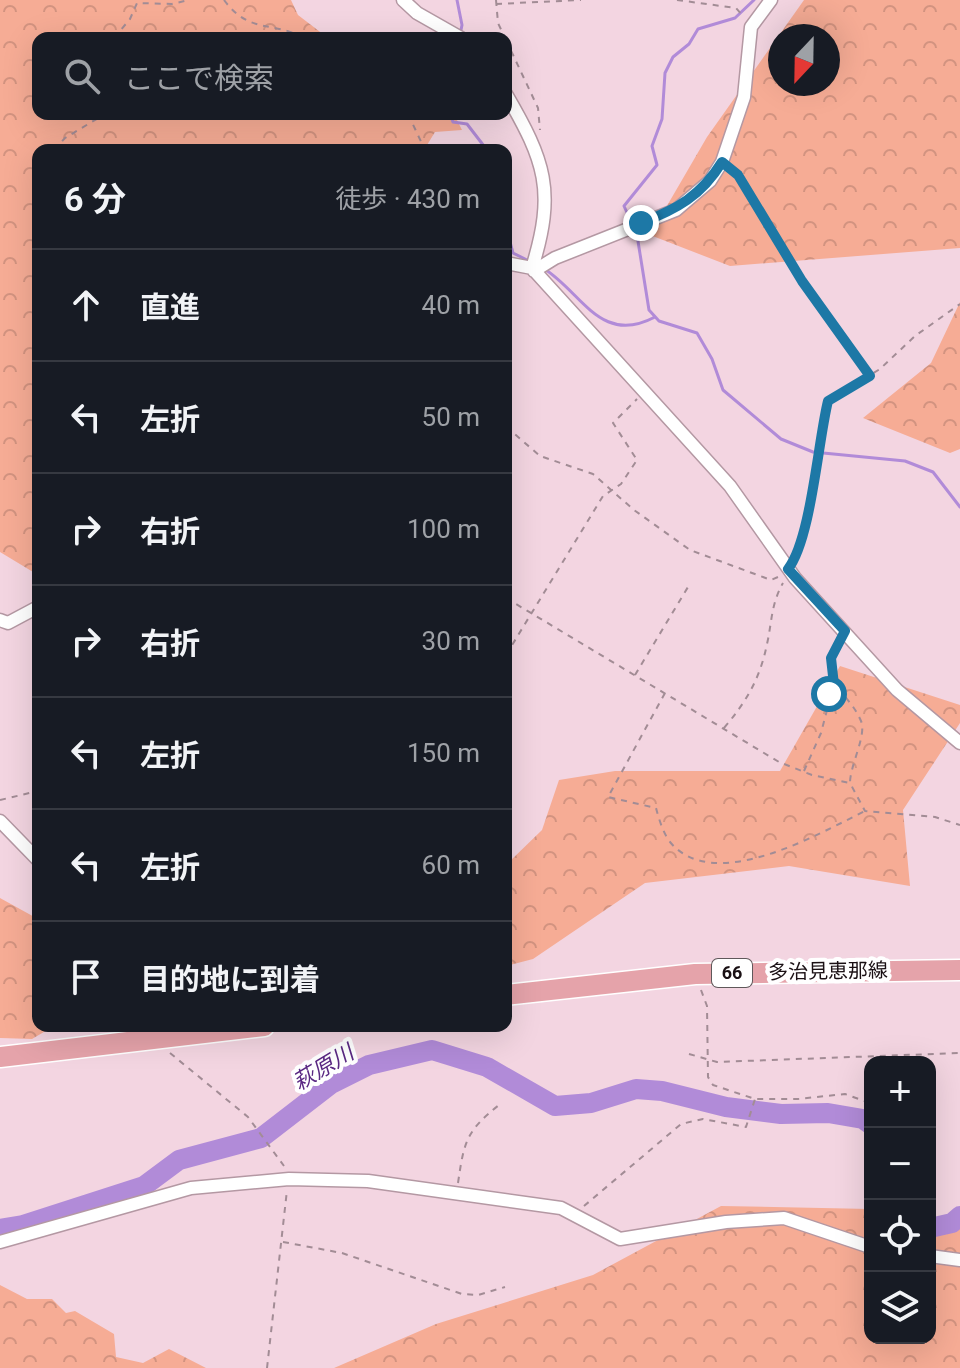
<!DOCTYPE html>
<html lang="ja">
<meta charset="utf-8">
<style>
body{margin:0;font-family:Roboto,"Noto Sans JP",sans-serif;background:#242831;color:#f1f3f6}
.controls{position:absolute;right:24px;bottom:24px;display:grid;overflow:hidden;border-radius:16px;box-shadow:0 8px 32px #0002}
.controls button{width:72px;height:72px;display:grid;place-items:center;padding:0;border:0;border-bottom:2px solid #363941;background:#171b24;color:#f1f3f6;font:40px sans-serif}
.compass{position:absolute;left:768px;top:24px;width:72px;height:72px;border-radius:50%;background:#171b24;box-shadow:0 8px 32px #0002;rotate:202deg}
.stop{position:absolute;width:24px;height:24px;margin:-18px;border:6px solid #1d78a6;border-radius:50%;background:#fff}
.stop.end{background:#1d78a6;border-color:#fff;box-shadow:0 2px 8px #0008}
.list{margin:0;padding:0;list-style:none}
h2{display:flex;justify-content:space-between;align-items:center;height:104px;margin:0;padding:0 32px;font-size:34px}
h2 small{font-size:26px;font-weight:400;color:#9ea1a6}
.list li{display:grid;grid-template-columns:52px 1fr auto;gap:24px;align-items:center;box-sizing:border-box;height:112px;padding:0 32px;border-top:2px solid #363941}
.list b{display:block;font-size:30px;white-space:nowrap}
.list em{font-size:26px;font-style:normal;color:#9ea1a6}
.icon{flex:none;width:44px;height:44px;fill:none;stroke:currentColor;stroke-width:2;stroke-linecap:round;stroke-linejoin:round}
.map{position:relative;flex:none;width:960px;height:1368px;overflow:hidden}
.search{position:absolute;background:#171b24;box-shadow:0 8px 32px #0002;left:32px;top:32px;width:480px;height:88px;display:flex;align-items:center;gap:20px;box-sizing:border-box;padding:0 28px;border-radius:16px;color:#9ea1a6;font-size:30px}
.panel{position:absolute;background:#171b24;box-shadow:0 8px 32px #0002;left:32px;top:144px;width:480px;height:888px;border-radius:16px}
.map>svg:first-child{display:block}
.forest{fill:url(#forest-crowns);fill-rule:evenodd}
.lines{fill:none;stroke-linecap:round;stroke-linejoin:round}
.stream{stroke:#b18bd8;stroke-width:3}
.river{stroke:#b18bd8;stroke-width:20}
.street-casing{stroke:#b498a3;stroke-width:15}
.primary-casing{stroke:#fff;stroke-width:23}
.path{stroke:#a28c95;stroke-width:2;stroke-dasharray:6 6;stroke-linecap:butt}
.street{stroke:#fff;stroke-width:12}
.primary{stroke:#e5a3aa;stroke-width:20}
.route{stroke:#1d78a6;stroke-width:10}
.labels{text-anchor:middle;stroke-width:8;stroke-linejoin:round;paint-order:stroke}
.shield{fill:#fff;stroke:#5f585a;stroke-width:2}
.shield-label{font-size:18px;font-weight:bold;fill:#1a1014}
.street-label{font-size:20px;fill:#1a1014;stroke:#fff}
.water-label{font-size:22px;font-style:italic;fill:#5a2883;stroke:#fff}
</style>
<div class="map">
<svg width="960" height="1368" viewBox="0 0 960 1368">
<defs>
<pattern id="forest-crowns" width="20" height="18" patternUnits="userSpaceOnUse" patternTransform="scale(2)"><rect width="20" height="18" fill="#f6ac95"/><path d="M2 6a3 3 0 1 1 6 0M12 15a3 3 0 1 1 6 0" fill="none" stroke="#d29380"/></pattern>
</defs>
<rect width="100%" height="100%" fill="#f3d5e1"/>
<path class="forest" d="M0,0H291L298,15L328,38H38V114H454L462,130L435,132L424,150H38V575L0,552Z
M804,0H960V248L730,266L650,235L707,137ZM780,36H828V84H780Z
M960,302V449L950,453L863,418L931,363Z
M840,666L960,705V723L903,810L910,886L789,866L645,883L533,959L506,966V865L542,830L559,780L615,771H780Z
M0,898L38,919V1026H54L32,1039L0,1038Z
M721,1206L870,1209V1338H930V1222L960,1229V1368H334L436,1324L593,1275Z
M0,1285L27,1299H52L66,1313L75,1311L114,1334L116,1357L143,1363L169,1349L206,1368H0Z"/>
<g class="lines">
<path class="stream" d="M457,0L462,25L460,35
M450,114L453,122L467,124L487,150
M629,217L624,206L657,165L652,146L662,119L665,73L673,57L689,44L698,29L735,18L754,0
M506,227L513,253L529,261
M637,235L649,310L659,321L697,333L712,359L723,390L781,439L813,452L905,461L933,472L960,507
M543,268C582,292 600,346 655,317"/>
<path class="river" d="M930,1228L952,1223L960,1216
M0,1229L23,1225L144,1186L179,1160L261,1138L331,1084L369,1065L432,1050L487,1067L555,1106L591,1103L636,1089L662,1091L726,1107L781,1114L828,1113L863,1119L870,1124"/>
<defs>
<path id="street" d="M403,0L417,13L461,38
M506,94C545,161 556,191 532,268
M506,263L532,268L730,486L795,578L897,690L960,743
M534,271L555,258L676,210L710,181L722,162L744,97L751,27L771,0
M0,620L8,623L38,607
M0,821L38,860
M0,1242L191,1188L289,1179L368,1181L561,1208L620,1239L726,1222L784,1218L870,1247
M930,1256L960,1260"/>
<path id="primary" d="M506,995L695,974L960,970
M0,1057L264,1026"/>
</defs>
<use href="#street" class="street-casing"/>
<use href="#primary" class="primary-casing"/>
<path class="path" d="M224,0C250,35 272,20 304,38
M496,0L498,23L505,38
M677,0L736,8L743,16
M496,4L581,0
M114,38L130,19L137,3L172,4L189,0
M506,40L538,108L540,130
M408,114L425,150
M54,150L65,138L105,114
M732,170L802,281L868,374
M506,433L510,430L540,456L593,474L634,510L690,550L771,580L778,577
M795,560L828,401L880,369L915,336L960,304
M506,598L779,762L812,775L850,783
M838,643C817,686 847,688 861,721C867,735 850,765 850,783L865,811L935,817L960,825
M506,655L603,496L621,484L637,460L613,423L637,399
M635,675L688,587
M665,693L608,797L656,808C659,819 663,833 670,842C714,895 818,834 865,811
M724,728C746,702 760,679 767,644C772,622 771,604 783,583
M804,771L821,733L833,687
M0,800L38,791
M701,990L707,1006L708,1077L713,1085L755,1099H798L845,1094L870,1103
M170,1053L248,1117L284,1166
M689,1054L717,1062L960,1053
M458,1183C464,1142 466,1131 499,1105
M584,1206L681,1124L703,1119L746,1127L755,1099
M283,1242L342,1253L462,1294L478,1295L505,1287
M267,1368L287,1190"/>
<use href="#street" class="street"/>
<use href="#primary" class="primary"/>
</g>
<g class="lines">
<path class="route" d="M641,223C677,209 701,196 722,162L738,175L802,281L870,376L828,401C818,441 811,540 788,569L845,631L831,658L834,685L829,694"/>
</g>
<g class="labels">
<rect class="shield" x="712" y="959" width="40" height="28" rx="6"/>
<g class="shield-label">
<text x="732" y="979">66</text>
</g>
<g class="street-label">
<text transform="translate(828 971) rotate(-1)" y="7">多治見恵那線</text>
</g>
<g class="water-label">
<text transform="translate(323 1067) rotate(-31)" y="8">萩原川</text>
</g>
</g>
</svg>
<div class="controls">
<button>+</button>
<button>−</button>
<button><svg class="icon" aria-label="locate" viewBox="0 0 24 24"><circle cx="12" cy="12" r="6"/><path d="M12 2v4M12 18v4M2 12h4M18 12h4"/></svg></button>
<button><svg class="icon" aria-label="layers" viewBox="0 0 24 24"><path d="M12 4l9 5-9 5-9-5zM3 14l9 5 9-5"/></svg></button>
</div>
<svg class="compass" viewBox="-18 -18 36 36"><path d="M0-13l5 13h-10z" fill="#e53935"/><path d="M0 13l5-13h-10z" fill="#9ea1a6"/></svg>
<div class="stop" style="left:829px;top:694px"></div>
<div class="stop end" style="left:641px;top:223px"></div>
<div class="search"><svg class="icon" aria-label="search" viewBox="0 0 24 24"><circle cx="10" cy="10" r="6"/><path d="M15 15l6 6"/></svg>ここで検索</div>
<section class="panel">
<h2>6 分<small>徒歩 · 430 m</small></h2>
<ul class="list">
<li><svg class="icon" aria-label="ahead" viewBox="0 0 24 24"><path d="M12 20V5M6 11l6-6 6 6"/></svg><div><b>直進</b></div><em>40 m</em></li>
<li><svg class="icon" aria-label="left" viewBox="0 0 24 24"><path d="M17 20v-9H6M10 6l-5 5 5 5"/></svg><div><b>左折</b></div><em>50 m</em></li>
<li><svg class="icon" aria-label="right" viewBox="0 0 24 24"><path d="M7 20v-9h11M14 6l5 5-5 5"/></svg><div><b>右折</b></div><em>100 m</em></li>
<li><svg class="icon" aria-label="right" viewBox="0 0 24 24"><path d="M7 20v-9h11M14 6l5 5-5 5"/></svg><div><b>右折</b></div><em>30 m</em></li>
<li><svg class="icon" aria-label="left" viewBox="0 0 24 24"><path d="M17 20v-9H6M10 6l-5 5 5 5"/></svg><div><b>左折</b></div><em>150 m</em></li>
<li><svg class="icon" aria-label="left" viewBox="0 0 24 24"><path d="M17 20v-9H6M10 6l-5 5 5 5"/></svg><div><b>左折</b></div><em>60 m</em></li>
<li><svg class="icon" aria-label="arrive" viewBox="0 0 24 24"><path d="M6 21V4h12l-3 4 3 4H6"/></svg><div><b>目的地に到着</b></div></li>
</ul>
</section>
</div>
